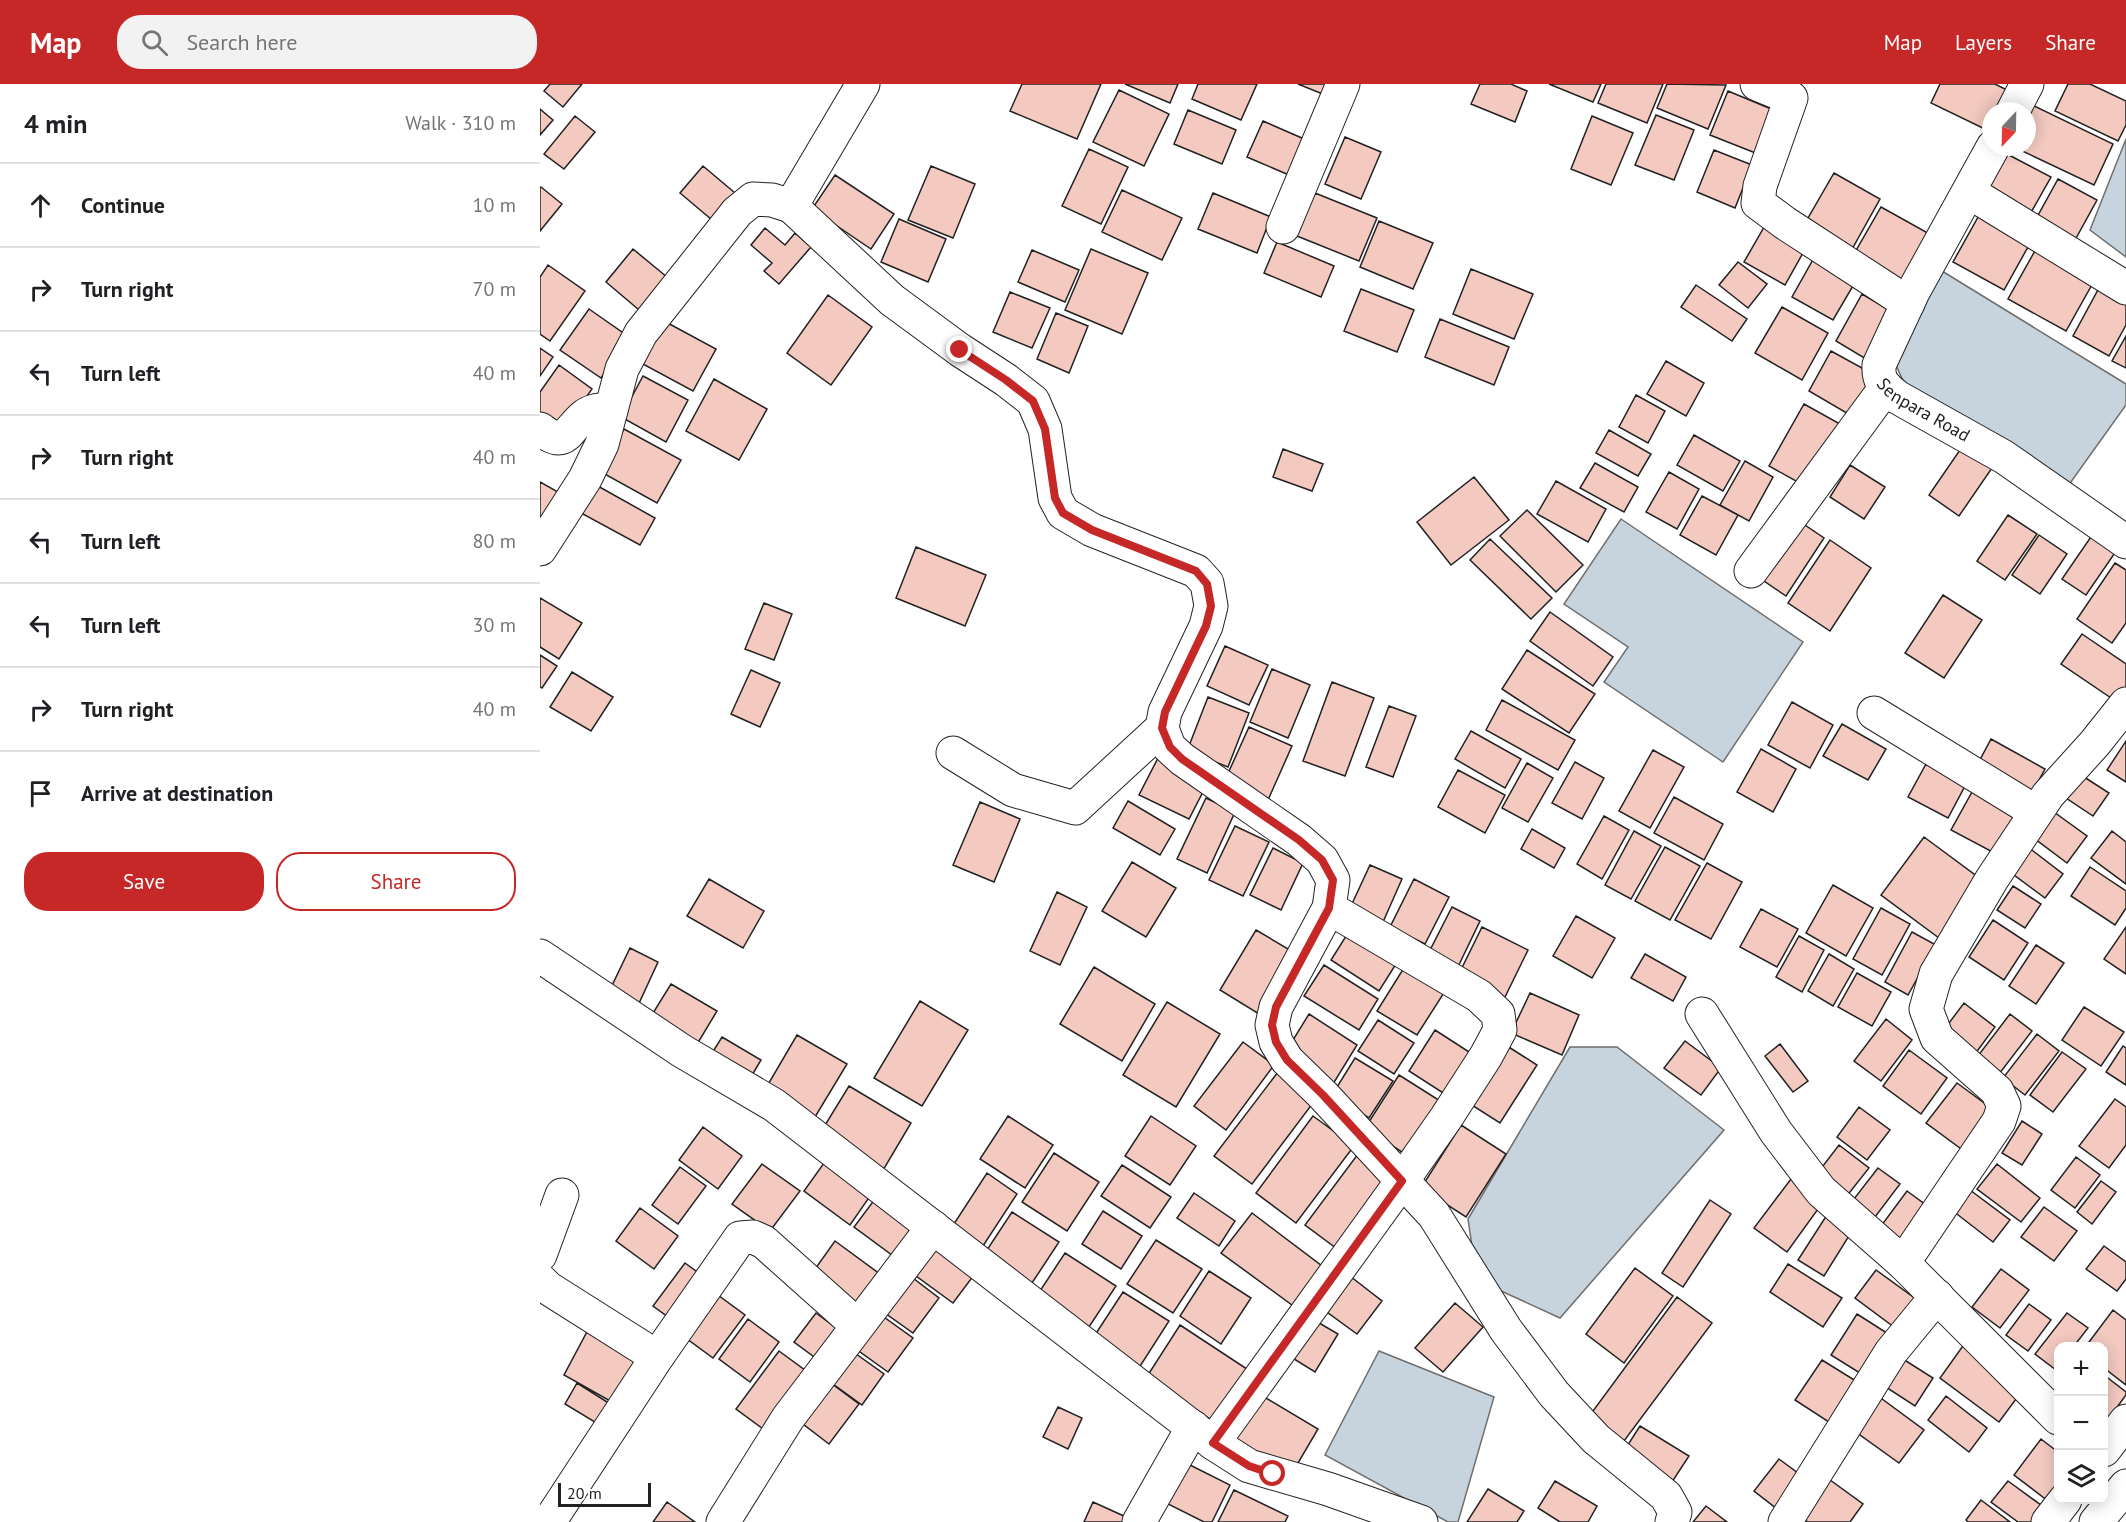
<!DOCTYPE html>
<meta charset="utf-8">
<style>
body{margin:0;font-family:"PT Sans",sans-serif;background:#f2f2f2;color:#202124}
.controls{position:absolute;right:18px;bottom:18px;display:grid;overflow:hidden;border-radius:12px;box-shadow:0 3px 15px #0003}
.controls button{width:54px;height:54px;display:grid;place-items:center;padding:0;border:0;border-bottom:2px solid #e0e0e0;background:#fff;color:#202124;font:30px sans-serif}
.compass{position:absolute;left:1442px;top:18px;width:54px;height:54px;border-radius:50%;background:#fff;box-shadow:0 3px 15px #0003;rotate:202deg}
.scale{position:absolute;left:18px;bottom:15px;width:93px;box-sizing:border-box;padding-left:6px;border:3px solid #222;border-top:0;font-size:16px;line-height:21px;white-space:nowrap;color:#222;-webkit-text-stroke:4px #fff;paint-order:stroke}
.stop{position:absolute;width:18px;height:18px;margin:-14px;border:4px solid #c62828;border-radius:50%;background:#fff}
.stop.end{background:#c62828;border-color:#fff;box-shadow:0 2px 6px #0008}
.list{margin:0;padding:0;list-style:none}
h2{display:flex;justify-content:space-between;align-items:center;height:78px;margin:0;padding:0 24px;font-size:26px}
h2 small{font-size:20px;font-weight:400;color:#757577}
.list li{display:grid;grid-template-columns:39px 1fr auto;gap:18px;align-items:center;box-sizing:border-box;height:84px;padding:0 24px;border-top:2px solid #e0e0e0}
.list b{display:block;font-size:22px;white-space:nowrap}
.list em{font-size:20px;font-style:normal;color:#757577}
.actions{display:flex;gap:12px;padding:18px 24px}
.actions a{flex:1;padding:14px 0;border:2px solid #c62828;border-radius:24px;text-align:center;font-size:21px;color:#c62828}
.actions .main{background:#c62828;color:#fff}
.icon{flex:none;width:33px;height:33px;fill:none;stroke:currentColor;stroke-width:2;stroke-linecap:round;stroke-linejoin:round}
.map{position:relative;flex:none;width:1586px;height:1438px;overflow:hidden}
header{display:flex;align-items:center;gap:36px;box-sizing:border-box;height:84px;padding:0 30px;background:#c62828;color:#fff}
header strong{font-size:28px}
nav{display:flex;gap:33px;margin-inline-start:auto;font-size:21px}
.search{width:420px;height:54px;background:#f2f2f2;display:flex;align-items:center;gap:15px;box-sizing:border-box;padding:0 21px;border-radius:24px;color:#757577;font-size:22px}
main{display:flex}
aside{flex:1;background:#fff}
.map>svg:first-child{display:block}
.water{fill:#c7d3dd;stroke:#6f6f6f;stroke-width:1.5}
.building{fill:#f3c9c0;stroke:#222;stroke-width:1.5}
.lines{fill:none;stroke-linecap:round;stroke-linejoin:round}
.minor-casing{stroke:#222;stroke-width:35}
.major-casing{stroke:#222;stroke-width:35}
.minor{stroke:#fff;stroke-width:33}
.major{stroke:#fff;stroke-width:33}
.route{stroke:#c62828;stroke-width:8}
.labels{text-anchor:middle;stroke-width:4.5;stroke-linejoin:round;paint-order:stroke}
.street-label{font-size:18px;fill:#222;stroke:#fff}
</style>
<header>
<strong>Map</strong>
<div class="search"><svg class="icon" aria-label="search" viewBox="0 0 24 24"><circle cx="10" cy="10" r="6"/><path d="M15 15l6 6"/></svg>Search here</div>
<nav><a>Map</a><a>Layers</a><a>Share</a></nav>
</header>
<main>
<aside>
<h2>4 min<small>Walk · 310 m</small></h2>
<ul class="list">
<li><svg class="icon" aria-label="ahead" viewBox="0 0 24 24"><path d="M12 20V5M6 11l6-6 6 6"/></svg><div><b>Continue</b></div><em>10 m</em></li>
<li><svg class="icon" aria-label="right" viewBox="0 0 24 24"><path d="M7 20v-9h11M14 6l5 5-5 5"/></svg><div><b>Turn right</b></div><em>70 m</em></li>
<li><svg class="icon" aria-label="left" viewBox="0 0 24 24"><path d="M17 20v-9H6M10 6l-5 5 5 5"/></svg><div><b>Turn left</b></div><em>40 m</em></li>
<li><svg class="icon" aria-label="right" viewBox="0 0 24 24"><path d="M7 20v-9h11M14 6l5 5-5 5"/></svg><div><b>Turn right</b></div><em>40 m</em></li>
<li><svg class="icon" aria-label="left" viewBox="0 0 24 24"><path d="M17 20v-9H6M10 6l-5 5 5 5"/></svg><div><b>Turn left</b></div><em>80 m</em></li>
<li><svg class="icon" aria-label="left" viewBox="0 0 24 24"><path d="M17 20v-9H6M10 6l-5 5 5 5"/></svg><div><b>Turn left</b></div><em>30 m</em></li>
<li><svg class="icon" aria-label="right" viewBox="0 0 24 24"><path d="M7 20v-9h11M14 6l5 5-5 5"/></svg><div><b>Turn right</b></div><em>40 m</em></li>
<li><svg class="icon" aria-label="arrive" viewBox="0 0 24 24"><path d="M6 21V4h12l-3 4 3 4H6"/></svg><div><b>Arrive at destination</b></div></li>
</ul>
<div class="actions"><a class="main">Save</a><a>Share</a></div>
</aside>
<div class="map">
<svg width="1586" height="1438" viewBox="0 0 1586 1438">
<rect width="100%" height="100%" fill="#fff"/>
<path class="water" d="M1586,55V173L1550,146Z
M1402,187L1586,300V321L1528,402L1366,303L1354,277Z
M1081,435L1263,558L1183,678L1064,598L1088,563L1024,520Z
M1030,963H1077L1184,1046L1020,1234L937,1196L928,1135Z
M839,1267L954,1313L918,1438H908L785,1371Z"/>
<path class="building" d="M10,0H42L23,23L4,7Z
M482,0H561L537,55L470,27Z
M585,0H638L630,19Z
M658,0H717L701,36L652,15Z
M758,0H795L790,13Z
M940,0H971L987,7L975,38L931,20Z
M1009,0H1061L1053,18Z
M1066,0H1123L1107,39L1058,19Z
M1127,0L1186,1L1168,45L1117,24Z
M1400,0H1455L1473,9L1465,27H1451V48L1391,19Z
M1528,0H1550L1586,17V41L1578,57L1515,27Z
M579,6L629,30L604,82L553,58Z
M1188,7L1241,29L1223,72L1170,51Z
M1492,21L1573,60L1554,101L1474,63H1487V32Z
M0,25L13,36L0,51Z
M648,26L696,46L682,80L634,60Z
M1116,31L1154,46L1134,96L1095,81Z
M35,32L55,48L24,85L4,70Z
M1052,32L1093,49L1071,101L1031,85Z
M723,37L771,58L756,94L707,73Z
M805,53L841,68L821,115L785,100Z
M549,65L588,83L561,140L522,122Z
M1174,66L1212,81L1195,124L1157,108Z
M1467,70L1511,93L1489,132L1446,108Z
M163,82L201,114L178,141L140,109Z
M391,82L435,100L413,154L368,136Z
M1294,89L1340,115L1311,167L1264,141Z
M295,91L354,130L331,165L272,125Z
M1518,95L1557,116L1535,156L1496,135Z
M1,103L22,120L0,147V104Z
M582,106L642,134L622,176L562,148Z
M673,109L731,133L717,169L658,145Z
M775,109L837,134L819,177L757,152Z
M1341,123L1395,153L1368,200L1314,170Z
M1442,126L1493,154L1464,206L1413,178Z
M359,135L406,155L388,198L341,178Z
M839,137L893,159L873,205L820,183Z
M1227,138L1268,160L1245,201L1204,178Z
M225,144L245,161L255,149L271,163L239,200L224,187L232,179L211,161Z
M737,158L794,182L781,213L724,189Z
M93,165L133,198L105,231L66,198Z
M551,165L608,189L582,250L525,226Z
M1496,165L1554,197L1526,247L1468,215Z
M492,166L539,186L525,218L478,198Z
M1275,172L1317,195L1293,236L1252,213Z
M1198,178L1227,200L1208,224L1179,201Z
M8,181L45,207L10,257L0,250V193Z
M931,185L993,210L974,255L913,230Z
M1156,201L1207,235L1192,257L1141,223Z
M1559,204L1586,219V241L1569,272L1533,252Z
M821,205L874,226L857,268L804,247Z
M470,208L510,224L492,264L453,248Z
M1322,210L1358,231L1331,278L1296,257Z
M288,211L332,243L291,301L247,269Z
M1242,223L1288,249L1262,296L1215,269Z
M49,225L89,253L61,294L20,266Z
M516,229L548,242L529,289L497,275Z
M900,235L969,263L954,301L885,273Z
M124,237L176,265L153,307L101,279Z
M1586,252V284L1572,277Z
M0,264L13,273L0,292Z
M1291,267L1333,290L1310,331L1269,307Z
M1126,277L1164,299L1146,332L1107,310Z
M19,281L52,305L22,348L0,333V308Z
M103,292L148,316L126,358L81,333Z
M174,295L227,325L199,376L146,347Z
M1096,311L1125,327L1108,359L1079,343Z
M1264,320L1300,340L1265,402L1229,382Z
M84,345L141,376L117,419L61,388Z
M1069,346L1111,370L1098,392L1056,369Z
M1154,351L1200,377L1183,407L1137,381Z
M1422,363L1452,384L1419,432L1389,411Z
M743,365L783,380L772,407L733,393Z
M1205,377L1233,393L1209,437L1180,421Z
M1055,379L1098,403L1084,428L1040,404Z
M1310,381L1345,403L1324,435L1290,413Z
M1129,388L1159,405L1137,445L1106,428Z
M934,393L969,436L911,481L877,438Z
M1016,397L1066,425L1048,458L997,430Z
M0,398L25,412L0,458Z
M56,401L115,434L100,461L41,429Z
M1162,412L1198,431L1176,471L1140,451Z
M987,426L1043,481L1016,508L960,452Z
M1468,431L1497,450L1465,496L1437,477Z
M1259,437L1284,454L1246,512L1221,495Z
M1557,444L1581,460L1546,511L1522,495Z
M1499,451L1527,470L1500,510L1472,491Z
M950,455L1012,514L991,535L930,476Z
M1290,456L1331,484L1290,547L1248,519Z
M376,463L446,491L425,542L356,514Z
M1575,479L1586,486V539L1572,559L1537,535Z
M1403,511L1442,536L1404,594L1365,569Z
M0,514L42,539L19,575L0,563Z
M224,519L252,530L234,576L205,565Z
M1010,528L1073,573L1053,602L990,557Z
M1542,550L1586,580V604L1577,618L1521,580Z
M685,562L728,581L709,621L667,602Z
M987,566L1055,610L1029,649L962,605Z
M0,571L17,582L2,604L0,603Z
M732,585L770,601L748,654L710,638Z
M211,586L240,599L220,643L191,630Z
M32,588L73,613L51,647L10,623Z
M792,598L834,614L805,692L763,677Z
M668,613L709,629L688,683L647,667Z
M962,616L1035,656L1018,686L946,646Z
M1252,618L1293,641L1270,684L1228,661Z
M849,622L876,632L853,693L826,683Z
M1302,640L1346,665L1328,696L1283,672Z
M709,643L752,662L728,716L685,696Z
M931,647L981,675L965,704L915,675Z
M1451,655L1505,685L1488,716L1434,687Z
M1586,657V698L1567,686Z
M1221,665L1256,685L1233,728L1197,708Z
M1113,666L1144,683L1110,744L1079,727Z
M618,674L668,698L649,735L599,711Z
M1035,678L1064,694L1042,735L1012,719Z
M987,679L1013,694L988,738L962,724Z
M1386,680L1425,702L1408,734L1368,713Z
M918,686L965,711L945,749L898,723Z
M1541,691L1569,709L1553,732L1526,714Z
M1437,699L1485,726L1460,772L1411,746Z
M1134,713L1183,740L1164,776L1114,749Z
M666,714L695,728L667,789L637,775Z
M588,717L635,745L620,771L573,744Z
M440,718L480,735L454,798L413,781Z
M1507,723L1547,752L1527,779L1487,749Z
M1064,732L1089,746L1062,795L1037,780Z
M695,742L729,758L703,812L669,796Z
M992,745L1025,764L1014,784L981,765Z
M1094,747L1121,762L1091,815L1065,801Z
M1572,747L1586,758V800L1551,774Z
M1384,753L1442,796L1399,854L1341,811Z
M1125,763L1160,782L1130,836L1095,817Z
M1488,763L1523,790L1505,814L1470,788Z
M733,764L763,779L741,826L710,811Z
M592,778L636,804L606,853L562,827Z
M1167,779L1202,798L1171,855L1135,836Z
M830,781L862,795L843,838L810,824Z
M1550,783L1586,807V824L1575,841L1531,812Z
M169,795L224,827L203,864L147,832Z
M874,795L909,813L885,860L850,843Z
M1293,801L1333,824L1306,872L1266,849Z
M1473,802L1501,820L1485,844L1457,826Z
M517,808L547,823L520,881L490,867Z
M912,823L940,837L914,891L885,876Z
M1341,824L1370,840L1342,891L1313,875Z
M1221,825L1258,845L1237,883L1200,863Z
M1036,832L1075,854L1052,894L1013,872Z
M1453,836L1488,859L1464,896L1429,873Z
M813,841L861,872L839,907L791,876Z
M942,843L988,866L963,917L917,894Z
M1586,843V890L1564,875Z
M716,846L755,869L719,930L680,906Z
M1372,848L1396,861L1368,911L1345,898Z
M1259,852L1284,866L1262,908L1236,893Z
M1496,861L1524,879L1496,920L1469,902Z
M90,864L118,878L95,928L66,914Z
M1105,870L1146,893L1133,917L1091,894Z
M1289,870L1314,885L1293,922L1268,907Z
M867,879L907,904L877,951L837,927Z
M784,881L838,915L819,946L764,912Z
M554,883L615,920L582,977L520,940Z
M1317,889L1351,908L1332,942L1298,923Z
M131,900L177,927L156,962L110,934Z
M990,909L1039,931L1022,971L971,949Z
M380,917L428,946L382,1022L334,994Z
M627,918L680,950L636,1023L583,991Z
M1424,919L1455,943L1435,970L1403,947Z
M1544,923L1584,948L1561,982L1522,956Z
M769,930L817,961L793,1000L745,969Z
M1470,930L1492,947L1456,994L1434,977Z
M1346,935L1372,956L1341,997L1314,977Z
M838,936L874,959L854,990L818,967Z
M895,946L940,975L914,1016L869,987Z
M1497,950L1519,967L1485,1011L1463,994Z
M257,951L307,980L272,1038L223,1009Z
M182,953L221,976L208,998L169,974Z
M1145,957L1181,984L1161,1011L1124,984Z
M703,958L734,981L686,1046L654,1022Z
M964,960L997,981L960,1039L927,1018Z
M1240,960L1268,997L1253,1008L1225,972Z
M1583,962L1586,964V1001L1566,988Z
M1369,966L1407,994L1381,1030L1343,1002Z
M1522,968L1546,985L1513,1028L1490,1011Z
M815,974L853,997L829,1034L792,1011Z
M738,988L776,1015L712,1100L674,1072Z
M859,991L905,1020L871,1074L825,1044Z
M1417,999L1455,1027L1424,1067L1386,1039Z
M309,1002L371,1039L342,1088L279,1051Z
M1575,1015L1586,1023V1061L1569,1084L1539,1062Z
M1319,1023L1350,1046L1327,1076L1297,1053Z
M468,1032L513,1061L485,1104L440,1075Z
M611,1032L656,1062L630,1101L585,1072Z
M773,1032L814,1062L756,1139L716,1109Z
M1482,1037L1502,1050L1482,1081L1462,1069Z
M921,1041L966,1070L926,1133L881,1104Z
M163,1043L202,1072L178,1105L139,1076Z
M1299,1061L1329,1084L1306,1113L1276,1091Z
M514,1069L559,1098L527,1147L482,1118Z
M818,1070L853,1096L800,1167L765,1141Z
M289,1072L335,1105L310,1141L264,1107Z
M1536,1073L1560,1091L1535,1124L1511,1106Z
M222,1080L260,1107L230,1147L192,1120Z
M1457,1080L1500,1114L1481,1138L1437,1105Z
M582,1081L631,1113L610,1144L561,1112Z
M140,1083L166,1102L138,1140L112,1121Z
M1338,1084L1360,1100L1332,1137L1310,1120Z
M447,1089L477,1110L441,1165L410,1146Z
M1254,1091L1286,1114L1247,1168L1214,1144Z
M1561,1097L1576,1108L1552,1140L1537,1128Z
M1430,1106L1470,1136L1453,1158L1413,1127Z
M1367,1107L1386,1121L1360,1156L1341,1142Z
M654,1109L695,1137L679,1162L637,1134Z
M338,1111L380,1142L356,1174L314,1143Z
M1170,1116L1191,1130L1143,1203L1122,1189Z
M1292,1123L1317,1139L1284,1192L1258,1176Z
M1504,1123L1537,1147L1514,1177L1481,1153Z
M100,1124L138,1152L114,1185L76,1157Z
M563,1127L602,1152L581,1185L542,1160Z
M472,1128L519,1158L488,1205L441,1175Z
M712,1129L786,1185L756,1224L681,1169Z
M616,1156L662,1185L633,1229L587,1200Z
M295,1157L344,1193L322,1223L273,1188Z
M396,1157L437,1187L413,1219L372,1189Z
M1564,1162L1586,1178V1195L1577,1207L1546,1185Z
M525,1169L576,1202L547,1246L496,1213Z
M145,1179L167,1195L135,1238L113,1222Z
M1248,1180L1302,1214L1283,1243L1230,1208Z
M1095,1184L1133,1212L1084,1279L1046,1250Z
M1461,1185L1489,1206L1460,1244L1432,1223Z
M1336,1186L1380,1218L1358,1246L1315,1214Z
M669,1187L711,1214L681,1260L640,1232Z
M365,1188L399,1214L373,1249L338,1224Z
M806,1189L842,1217L817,1250L780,1223Z
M171,1206L205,1231L173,1274L139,1249Z
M583,1208L629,1237L597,1287L551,1257Z
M1137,1213L1172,1239L1084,1357L1050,1331Z
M915,1219L943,1243L903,1288L875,1264Z
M1489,1220L1511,1236L1488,1267L1466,1251Z
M334,1226L373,1254L348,1288L309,1260Z
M1573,1226L1586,1236V1301L1564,1284V1262H1546Z
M276,1229L303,1249L281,1278L254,1258Z
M1527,1229L1548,1244L1534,1262H1518V1283L1516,1286L1495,1270Z
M1317,1230L1350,1251L1323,1291L1291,1271Z
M769,1233L798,1250L775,1288L746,1270Z
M208,1235L239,1258L210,1298L179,1275Z
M640,1241L710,1287L676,1339L606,1294Z
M49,1244L105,1276L79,1322L24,1291Z
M1425,1259L1485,1303L1459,1338L1400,1294Z
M305,1262L344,1290L322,1321L282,1292Z
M239,1267L273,1292L230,1350L196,1325Z
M1355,1270L1393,1294L1375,1322L1338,1298Z
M1282,1276L1324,1302L1298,1344L1255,1316Z
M1564,1291L1586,1308V1311L1564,1341Z
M288,1297L319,1320L289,1360L259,1337Z
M37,1299L75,1323L63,1343L25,1320Z
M716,1308L778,1345L751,1391L688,1354Z
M1334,1309L1384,1346L1359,1379L1309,1343Z
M1406,1312L1447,1344L1429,1368L1388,1336Z
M518,1323L542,1334L528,1365L503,1353Z
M1100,1342L1149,1372L1130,1401L1082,1370Z
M1501,1355L1518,1368V1403L1508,1417L1474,1391Z
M1239,1375L1266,1395L1241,1428L1214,1407Z
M644,1378L690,1401L672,1438H664L624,1418Z
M1286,1393L1323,1420L1310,1438H1268L1258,1431Z
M1015,1397L1057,1422L1048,1438H1020L998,1424Z
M1468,1397L1505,1424L1494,1438H1478L1451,1418Z
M948,1405L984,1427L977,1438H927Z
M694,1406L748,1432L745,1438H678Z
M1441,1416L1470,1438H1428L1426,1436Z
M127,1418L155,1438H113Z
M553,1418L586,1433L584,1438H544Z
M1166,1422L1187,1438H1153Z"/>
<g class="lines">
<defs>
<g id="minor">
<path d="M323,0L251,122L352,216L420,266L466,296L493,317L505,345L515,414L523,429L552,446L656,487L667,499L671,522L666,542L625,628L622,644L629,663L642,675L759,756L782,776L793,796L789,824L736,923L732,941L736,958L747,976L783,1011L894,1131L966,1246L1014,1310L1056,1355L1126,1412L1135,1428L1132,1438"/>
<path d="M1217,0L1251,14L1220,102L1218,119L1245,139L1368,219"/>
<path d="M1473,27L1487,0"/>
<path id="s1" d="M1453,63L1373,208L1339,281C1338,298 1344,302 1357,313L1464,373L1586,458"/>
<path d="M1429,108L1586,204"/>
<path d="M743,143L803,0"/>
<path d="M0,345C25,365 26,348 43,333C51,326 60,326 71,325"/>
<path d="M0,465L45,395L62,360L82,285L101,249L197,128L213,115L232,116L251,122"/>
<path d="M1211,487L1346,303"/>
<path d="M1334,629L1496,728"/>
<path d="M413,669L473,706L535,724L622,644"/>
<path d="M0,872L142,967L234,1021L673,1359L862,1097L906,1034L946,972L960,946L958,930L939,912L789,824"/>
<path d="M1162,930L1236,1048L1281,1107L1363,1179L1518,1334"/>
<path d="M0,1171L22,1111"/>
<path d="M1363,1179L1459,1037L1464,1022L1457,1007L1397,954L1386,925L1396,890L1452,795L1508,711L1555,659L1586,620"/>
<path d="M0,1196L8,1204L117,1273"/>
<path d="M673,1359L709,1382L788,1405L881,1438"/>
<path d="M9,1438L117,1273L200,1154L213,1153L224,1158L317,1241"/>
<path d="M183,1438L248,1334L393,1143"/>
<path d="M599,1438L653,1343"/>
<path d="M1245,1438L1351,1268L1397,1212"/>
</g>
<path id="major" d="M1564,1366L1586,1337
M1508,1438L1525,1416
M1556,1438L1586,1402"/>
</defs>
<use href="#minor" class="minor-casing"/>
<use href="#major" class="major-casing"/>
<use href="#minor" class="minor"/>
<use href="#major" class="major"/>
</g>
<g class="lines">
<path class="route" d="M420,266L466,296L493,317L505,345L515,414L523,429L552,446L656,487L667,500L671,522L666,542L625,628L622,644L630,663L642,675L759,756L782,776L793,796L789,824L736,923L732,941L736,958L747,976L783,1011L862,1097L673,1359L709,1382L733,1390"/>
</g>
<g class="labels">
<g class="street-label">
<text dy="6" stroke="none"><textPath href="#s1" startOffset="314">Senpara Road</textPath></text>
</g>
</g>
</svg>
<div class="controls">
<button>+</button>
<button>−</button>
<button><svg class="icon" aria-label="layers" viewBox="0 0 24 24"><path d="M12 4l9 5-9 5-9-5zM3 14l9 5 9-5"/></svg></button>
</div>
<svg class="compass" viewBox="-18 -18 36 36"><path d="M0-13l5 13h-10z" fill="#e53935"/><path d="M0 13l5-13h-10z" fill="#757577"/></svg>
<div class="scale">20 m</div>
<div class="stop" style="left:733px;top:1390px"></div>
<div class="stop end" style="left:420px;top:266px"></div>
</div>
</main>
